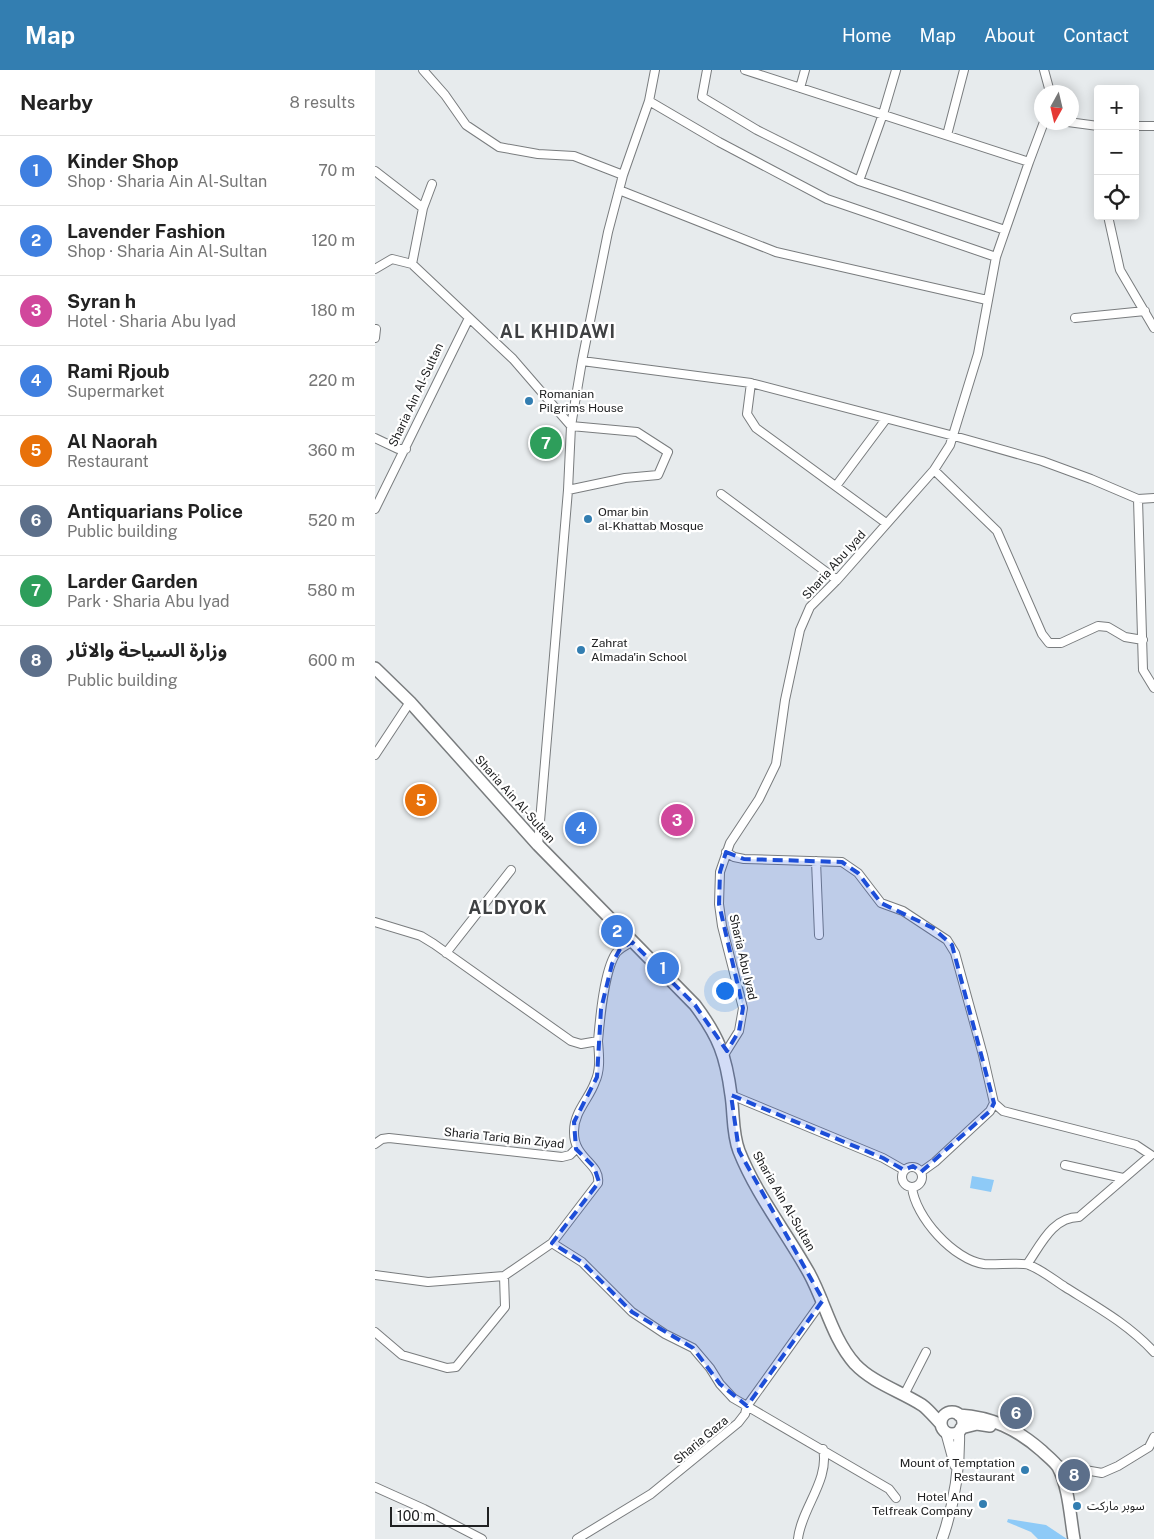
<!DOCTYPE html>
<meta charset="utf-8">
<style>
body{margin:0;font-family:"Public Sans","Noto Sans Arabic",sans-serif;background:#f2f2f2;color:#222}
.controls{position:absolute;right:15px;top:15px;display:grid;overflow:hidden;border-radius:5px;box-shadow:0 2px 12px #0003}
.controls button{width:45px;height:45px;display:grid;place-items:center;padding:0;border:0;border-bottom:1px solid #e0e0e0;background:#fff;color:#222;font:25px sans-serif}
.compass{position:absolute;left:659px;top:15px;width:45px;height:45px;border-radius:50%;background:#fff;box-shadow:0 2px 12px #0003;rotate:188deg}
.scale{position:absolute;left:15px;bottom:12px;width:99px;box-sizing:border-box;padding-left:5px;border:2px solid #202122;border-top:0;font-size:14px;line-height:18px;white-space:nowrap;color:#202122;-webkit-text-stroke:4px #fff;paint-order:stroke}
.you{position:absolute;left:349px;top:920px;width:18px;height:18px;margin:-12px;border:4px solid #fff;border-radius:50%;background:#1a73e8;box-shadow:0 0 0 8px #1a73e833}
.badge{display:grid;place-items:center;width:32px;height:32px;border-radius:50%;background:#337eb1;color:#fff;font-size:16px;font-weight:700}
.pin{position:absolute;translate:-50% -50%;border:2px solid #fff;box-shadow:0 1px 5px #0006}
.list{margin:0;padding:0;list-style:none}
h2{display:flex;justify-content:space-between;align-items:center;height:65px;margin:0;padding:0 20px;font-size:21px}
h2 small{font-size:16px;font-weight:400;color:#767676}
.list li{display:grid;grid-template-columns:32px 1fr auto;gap:15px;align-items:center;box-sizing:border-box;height:70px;padding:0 20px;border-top:1px solid #e0e0e0}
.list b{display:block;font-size:19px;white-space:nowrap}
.list p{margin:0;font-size:16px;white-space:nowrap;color:#767676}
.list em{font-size:16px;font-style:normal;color:#767676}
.icon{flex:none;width:28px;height:28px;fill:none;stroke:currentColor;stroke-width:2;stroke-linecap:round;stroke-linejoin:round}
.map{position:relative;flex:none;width:779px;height:1469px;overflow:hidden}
header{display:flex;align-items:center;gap:30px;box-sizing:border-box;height:70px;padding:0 25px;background:#337eb1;color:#fff}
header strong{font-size:24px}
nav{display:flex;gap:28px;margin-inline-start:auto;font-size:18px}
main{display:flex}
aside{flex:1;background:#fff}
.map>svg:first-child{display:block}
.green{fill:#8ecaf7}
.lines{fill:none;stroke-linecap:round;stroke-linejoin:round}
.minor-casing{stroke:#797c7e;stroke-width:10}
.tertiary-casing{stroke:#797c7e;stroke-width:12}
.secondary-casing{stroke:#797c7e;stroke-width:14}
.minor{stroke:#fff;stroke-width:8}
.tertiary{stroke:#fff;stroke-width:10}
.secondary{stroke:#fff;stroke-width:11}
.marked{fill:#1d4ed8;fill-opacity:0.2;stroke:#1d4ed8;stroke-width:4;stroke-dasharray:10 6;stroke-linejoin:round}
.poi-dot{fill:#337eb1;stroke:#fff;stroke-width:2}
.labels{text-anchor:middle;stroke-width:4.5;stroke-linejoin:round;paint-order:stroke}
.poi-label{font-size:12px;fill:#202122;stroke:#fff;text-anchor:start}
.street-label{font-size:12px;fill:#202122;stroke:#fff}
.district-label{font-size:18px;font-weight:bold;letter-spacing:1px;fill:#3f4143;stroke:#fff}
</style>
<header>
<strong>Map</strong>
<nav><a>Home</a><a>Map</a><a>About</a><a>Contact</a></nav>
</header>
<main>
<aside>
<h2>Nearby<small>8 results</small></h2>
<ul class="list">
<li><span class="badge" style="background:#3f7fe0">1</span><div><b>Kinder Shop</b><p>Shop · Sharia Ain Al-Sultan</p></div><em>70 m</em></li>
<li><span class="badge" style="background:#3f7fe0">2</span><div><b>Lavender Fashion</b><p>Shop · Sharia Ain Al-Sultan</p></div><em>120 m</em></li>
<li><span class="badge" style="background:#d1479c">3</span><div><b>Syran h</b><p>Hotel · Sharia Abu Iyad</p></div><em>180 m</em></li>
<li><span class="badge" style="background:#3f7fe0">4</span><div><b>Rami Rjoub</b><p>Supermarket</p></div><em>220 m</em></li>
<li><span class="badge" style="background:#e8710a">5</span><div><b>Al Naorah</b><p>Restaurant</p></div><em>360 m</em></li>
<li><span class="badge" style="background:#5c6f8a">6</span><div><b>Antiquarians Police</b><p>Public building</p></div><em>520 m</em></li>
<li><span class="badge" style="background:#2e9e5b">7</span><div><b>Larder Garden</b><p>Park · Sharia Abu Iyad</p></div><em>580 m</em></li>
<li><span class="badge" style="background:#5c6f8a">8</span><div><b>وزارة السياحة والاثار</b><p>Public building</p></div><em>600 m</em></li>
</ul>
</aside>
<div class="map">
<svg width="779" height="1469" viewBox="0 0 779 1469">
<rect width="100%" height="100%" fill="#e7ebed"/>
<path class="green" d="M597,1106L619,1110L616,1122L595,1118Z
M633,1449L671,1455L692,1469H663L656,1462L632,1452Z"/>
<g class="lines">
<defs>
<path id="minor" d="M48,0L70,25L91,55L124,77L163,84L199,86L248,105L274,31L280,0
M332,0L327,27L382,60L484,111L630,160
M370,0L654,92L669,52
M669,0L675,22
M425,18L430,0
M274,31L344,72L452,129L621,187
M693,52L723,56
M760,56H779
M572,65L589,0
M0,101L48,138L57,114
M484,111L508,44L521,0
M244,120L401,182L612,230
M48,138L37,194L138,289L196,356L262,362L293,382L283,405L250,408L193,420
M733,146L745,200L779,258
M0,199L17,189L37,194
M700,248L770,241
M0,268L1,259
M207,291L376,313L579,366L667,391L716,409L763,429L768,600L779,618
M376,313L372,344L381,358L511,453
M0,368L23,379H31
M559,400L622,461L667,564L674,573H686L723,556L733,557L750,567L768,570
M461,416L511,349
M346,424L462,510
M763,429L779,428
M0,439L94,248
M0,685L35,632
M163,775L193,420L196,356L207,291L233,162L248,105
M351,782L359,787L369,789L467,792L483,803L506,833L528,841L572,870L580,883L608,985L619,1033L615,1041L560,1092L546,1102
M441,791L444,865
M0,852L46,866L59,874L196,971L206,974L223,971C225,948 229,901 241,883C245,878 251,875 257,872
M71,883L136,800
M349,985L364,961L368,938L347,856L344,834L345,802L355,773L384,729L401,694L410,630L425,560L435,537L462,510L559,400L575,375L603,284L621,187L654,92
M356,1025L508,1088L529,1100
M619,1033L628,1041L761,1075L776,1085L704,1147C678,1147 666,1174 653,1193
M0,1074L7,1069L14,1068L187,1087L195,1085L201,1079
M690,1095L748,1108
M527 1107a10 10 0 1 1 20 0a10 10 0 1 1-20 0Z
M537,1117C540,1147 579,1190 609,1194C619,1195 649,1192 654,1195C667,1200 679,1210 690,1217C722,1237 753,1254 779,1282
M177,1173L207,1192L257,1242L290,1264L318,1278L335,1298L345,1314L358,1328L514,1419L521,1428
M0,1205L53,1212L129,1206L177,1173L223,1113C226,1093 198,1089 199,1061C199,1042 214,1029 220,1012C226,999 224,985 223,971
M0,1262L27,1285L72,1298L81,1297L130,1237L129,1206
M529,1325L551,1282
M682,1395L727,1403L743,1396L774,1377L779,1367
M0,1417L49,1439L107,1469
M202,1469L276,1424L363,1353L370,1344L372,1336L448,1230
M423,1469C426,1439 455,1410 448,1379"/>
<path id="tertiary" d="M571,1362L580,1395
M567,1469C579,1435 585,1397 584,1361"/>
<path id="secondary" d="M0,598L35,632L163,775L320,935C344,967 351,986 356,1025C359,1044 357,1063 364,1081C381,1124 411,1162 434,1203C450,1232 457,1268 480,1294C498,1313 525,1321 547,1335C554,1340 560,1348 566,1354
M566 1353a11 11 0 1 1 22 0a11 11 0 1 1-22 0Z
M584,1345C617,1347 642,1359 667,1381C672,1386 679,1391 683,1397C694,1418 695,1446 699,1469
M586,1358L602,1354L615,1356"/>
</defs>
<use href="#minor" class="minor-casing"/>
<use href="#tertiary" class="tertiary-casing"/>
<use href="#secondary" class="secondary-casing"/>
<use href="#minor" class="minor"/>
<use href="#tertiary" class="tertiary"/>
<use href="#secondary" class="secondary"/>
</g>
<path class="marked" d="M351,782L369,789L467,792L483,803L506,833L558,858L577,875L619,1033L615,1041L546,1102L538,1096L529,1100L508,1088L356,1025L364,1081L448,1230L372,1336L345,1314L318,1278L257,1242L207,1192L177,1173L224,1112L219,1097L201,1079L199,1052L222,1007L226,939L237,894L245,879L257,872L320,935L352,981L364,961L368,938L344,834L345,802Z"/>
<g class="poi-dot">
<circle cx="154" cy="331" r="5"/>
<circle cx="213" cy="449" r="5"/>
<circle cx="206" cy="580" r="5"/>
<circle cx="650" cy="1400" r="5"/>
<circle cx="608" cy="1434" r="5"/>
<circle cx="702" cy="1436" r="5"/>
</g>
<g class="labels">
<g class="poi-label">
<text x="164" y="328">Romanian<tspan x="164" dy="14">Pilgrims House</tspan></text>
<text x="223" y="446">Omar bin<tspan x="223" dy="14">al-Khattab Mosque</tspan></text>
<text x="216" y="577">Zahrat<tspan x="216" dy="14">Almada'in School</tspan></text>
<text x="640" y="1397" text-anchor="end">Mount of Temptation<tspan x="640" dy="14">Restaurant</tspan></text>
<text x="598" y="1431" text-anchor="end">Hotel And<tspan x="598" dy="14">Telfreak Company</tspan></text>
<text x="712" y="1440">سوبر ماركت</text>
</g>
<g class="street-label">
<text transform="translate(41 325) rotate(-65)" y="4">Sharia Ain Al-Sultan</text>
<text transform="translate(459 495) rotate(-48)" y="4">Sharia Abu Iyad</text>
<text transform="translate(140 729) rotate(48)" y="4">Sharia Ain Al-Sultan</text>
<text transform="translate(368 887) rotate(77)" y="4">Sharia Abu Iyad</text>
<text transform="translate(129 1068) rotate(6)" y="4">Sharia Tariq Bin Ziyad</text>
<text transform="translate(409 1131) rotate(60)" y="4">Sharia Ain Al-Sultan</text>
<text transform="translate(326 1370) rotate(-40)" y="4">Sharia Gaza</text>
</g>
<g class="district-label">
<text x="183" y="268">AL KHIDAWI</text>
<text x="133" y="844">ALDYOK</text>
</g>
</g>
</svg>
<div class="controls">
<button>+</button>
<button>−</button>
<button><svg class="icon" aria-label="locate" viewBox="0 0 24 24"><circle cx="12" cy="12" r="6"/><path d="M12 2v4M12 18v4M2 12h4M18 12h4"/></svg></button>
</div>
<svg class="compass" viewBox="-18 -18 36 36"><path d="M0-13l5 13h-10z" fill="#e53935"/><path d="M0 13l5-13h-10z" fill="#767676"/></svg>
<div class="scale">100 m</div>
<div class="you"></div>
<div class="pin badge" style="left:288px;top:898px;background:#3f7fe0">1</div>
<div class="pin badge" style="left:242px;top:861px;background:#3f7fe0">2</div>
<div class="pin badge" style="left:302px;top:750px;background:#d1479c">3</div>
<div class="pin badge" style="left:206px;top:758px;background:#3f7fe0">4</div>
<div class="pin badge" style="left:46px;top:730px;background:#e8710a">5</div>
<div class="pin badge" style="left:641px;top:1343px;background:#5c6f8a">6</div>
<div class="pin badge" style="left:171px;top:373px;background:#2e9e5b">7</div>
<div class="pin badge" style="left:699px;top:1405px;background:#5c6f8a">8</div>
</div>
</main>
